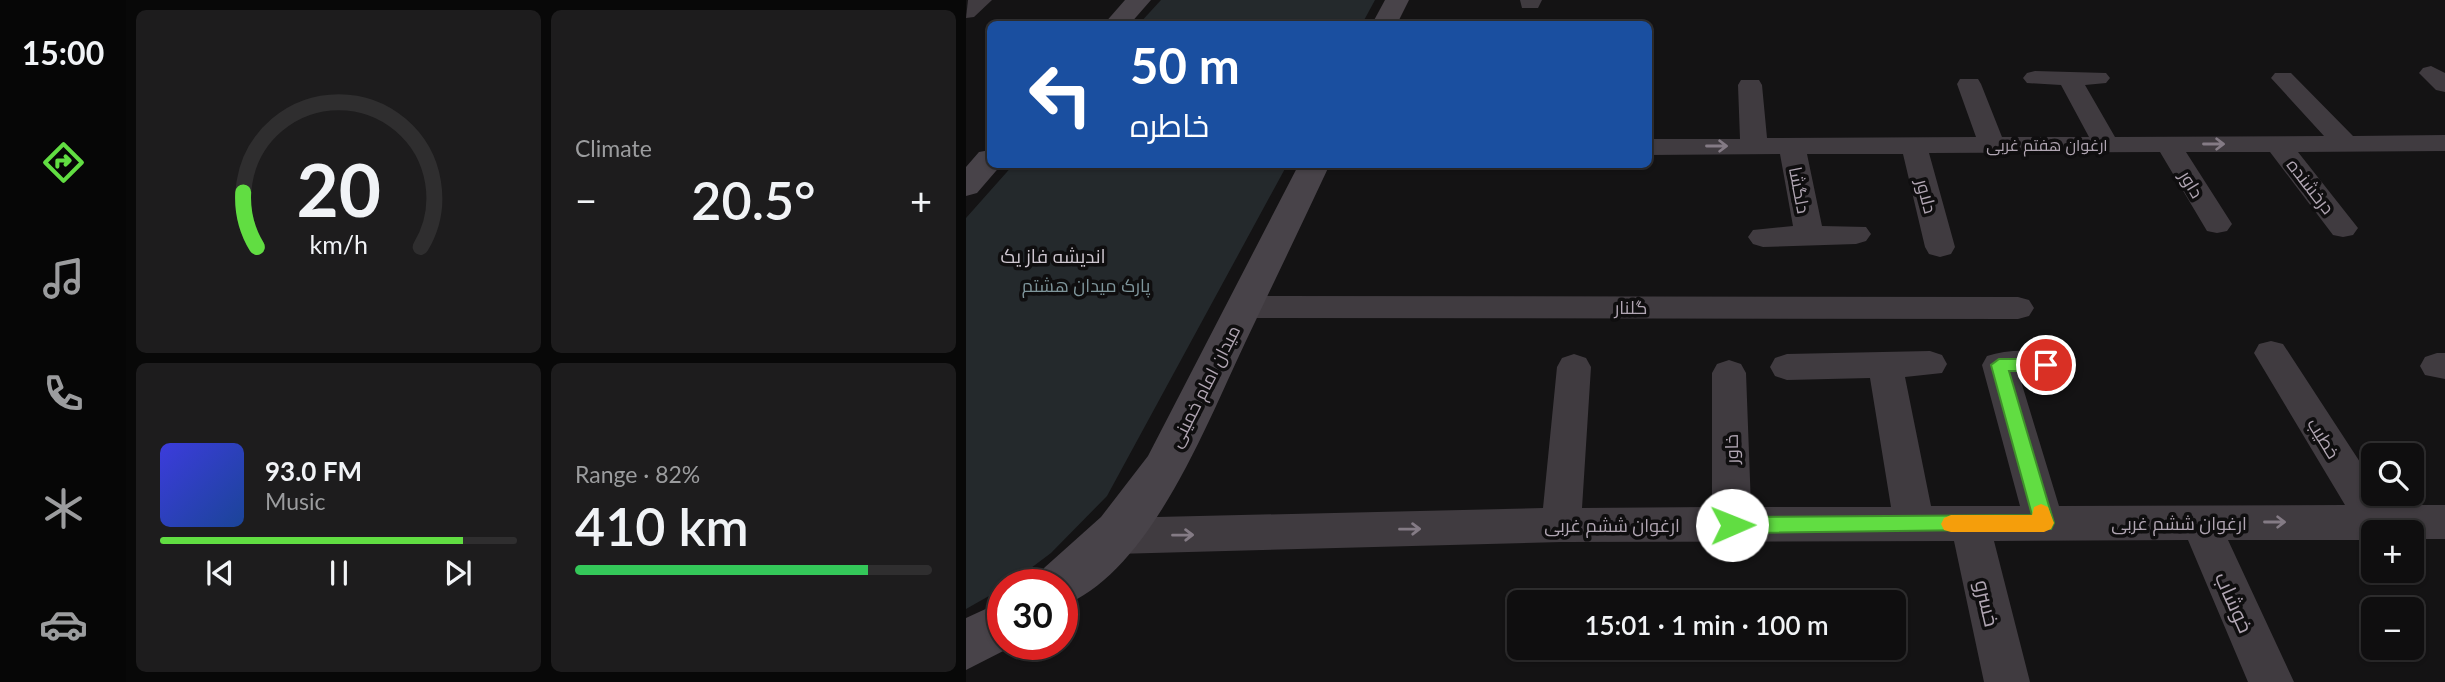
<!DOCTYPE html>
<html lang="en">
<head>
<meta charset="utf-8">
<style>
	body { margin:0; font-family:Lato,Cairo,sans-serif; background:#1d1c1d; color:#f1f3f6; height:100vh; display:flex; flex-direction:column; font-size:26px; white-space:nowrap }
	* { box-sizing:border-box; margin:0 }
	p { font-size:23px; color:#9b9c9e }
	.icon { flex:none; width:38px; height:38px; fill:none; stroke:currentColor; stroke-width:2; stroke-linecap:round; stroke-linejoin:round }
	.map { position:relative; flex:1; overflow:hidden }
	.side { display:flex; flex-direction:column; gap:10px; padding:10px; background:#080808; width:840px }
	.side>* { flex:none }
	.banner { position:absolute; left:21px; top:21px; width:665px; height:147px; border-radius:10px; box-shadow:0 2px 5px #0004,0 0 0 2px #2f2e2f; background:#1a4fa0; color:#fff; overflow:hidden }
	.buttons { position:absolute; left:1395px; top:443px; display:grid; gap:14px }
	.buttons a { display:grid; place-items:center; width:63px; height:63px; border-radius:10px; background:#0f0e0f; box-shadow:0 2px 5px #0004,0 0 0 2px #2f2e2f; font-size:35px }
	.speed { position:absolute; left:21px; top:569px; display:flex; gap:14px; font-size:35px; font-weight:700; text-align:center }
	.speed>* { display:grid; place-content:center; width:91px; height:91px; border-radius:50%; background:#0f0e0f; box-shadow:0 2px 5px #0004,0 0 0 2px #2f2e2f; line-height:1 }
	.speed .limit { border:10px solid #d22; background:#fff; color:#111 }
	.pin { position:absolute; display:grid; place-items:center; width:60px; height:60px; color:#fff; margin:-30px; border:4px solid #fff; border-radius:50%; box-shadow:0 2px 7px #0007 }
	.me { position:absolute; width:77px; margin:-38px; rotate:89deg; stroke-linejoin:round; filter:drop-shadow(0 0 5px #0008) }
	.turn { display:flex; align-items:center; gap:24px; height:147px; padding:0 28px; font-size:32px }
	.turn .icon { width:91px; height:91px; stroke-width:2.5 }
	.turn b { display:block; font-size:49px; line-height:60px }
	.big { font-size:52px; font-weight:600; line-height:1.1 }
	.side .tile { flex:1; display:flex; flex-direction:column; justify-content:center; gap:10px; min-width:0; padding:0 24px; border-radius:10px; background:#1d1c1d }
	.side .dial { align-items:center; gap:0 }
	.dial svg { height:182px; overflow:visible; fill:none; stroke:#2f2e2f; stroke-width:7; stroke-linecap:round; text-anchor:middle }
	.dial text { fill:#f1f3f6; stroke:none }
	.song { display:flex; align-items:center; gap:21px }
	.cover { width:84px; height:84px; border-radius:10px; background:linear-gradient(135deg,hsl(240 70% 55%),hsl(220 70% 35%)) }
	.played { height:7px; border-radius:4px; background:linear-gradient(90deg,#61dd42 85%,#2f2e2f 85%) }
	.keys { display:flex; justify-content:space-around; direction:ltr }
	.heat { display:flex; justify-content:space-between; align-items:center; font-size:38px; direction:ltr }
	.charge { height:10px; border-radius:5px; background:linear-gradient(90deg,#34c759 82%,#2f2e2f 0) }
	.side .tiles { flex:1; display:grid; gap:10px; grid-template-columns:repeat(2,1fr) }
	.trip { position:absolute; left:541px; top:590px; width:399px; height:70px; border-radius:10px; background:#0f0e0f; box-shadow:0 2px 5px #0004,0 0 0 2px #2f2e2f; font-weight:600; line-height:70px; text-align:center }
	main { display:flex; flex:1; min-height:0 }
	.menu { display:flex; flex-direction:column; width:126px; justify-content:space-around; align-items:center; background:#060606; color:#9b9c9e }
	.menu .icon { width:49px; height:49px }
	.menu .current { color:#61dd42 }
	.menu b { font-size:32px; color:#f1f3f6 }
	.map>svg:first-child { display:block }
	.green { fill:#24292c }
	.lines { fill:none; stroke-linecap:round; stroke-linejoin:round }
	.street { fill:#403b40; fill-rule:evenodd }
	.secondary { fill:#484349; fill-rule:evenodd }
	.oneway { stroke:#847b85 }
	.route { fill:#61dd42; stroke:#3f902b; stroke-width:2 }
	.slow { fill:#f59e0b }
	.labels { text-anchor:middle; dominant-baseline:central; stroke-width:7; stroke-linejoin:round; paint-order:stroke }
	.far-street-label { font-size:16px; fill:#b1a6b3; stroke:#0f0e0f }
	.street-label { font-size:18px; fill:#b1a6b3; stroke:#0f0e0f }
	.park-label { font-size:18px; fill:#7f969c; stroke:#0f0e0f }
	.neighbourhood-label { font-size:19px; fill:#cfc7d0; stroke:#0f0e0f }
	.near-street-label { font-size:21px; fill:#b1a6b3; stroke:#0f0e0f }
</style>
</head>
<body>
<main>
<nav class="menu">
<b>15:00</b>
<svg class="icon current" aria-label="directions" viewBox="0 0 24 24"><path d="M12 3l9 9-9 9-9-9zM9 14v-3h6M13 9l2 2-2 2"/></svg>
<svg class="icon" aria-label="music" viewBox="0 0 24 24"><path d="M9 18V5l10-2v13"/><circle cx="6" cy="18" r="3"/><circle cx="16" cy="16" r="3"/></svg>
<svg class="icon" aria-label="phone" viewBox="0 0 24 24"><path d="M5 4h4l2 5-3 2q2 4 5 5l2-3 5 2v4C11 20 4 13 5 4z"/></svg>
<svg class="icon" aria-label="climate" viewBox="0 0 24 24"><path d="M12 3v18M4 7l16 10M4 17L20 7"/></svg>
<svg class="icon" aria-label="car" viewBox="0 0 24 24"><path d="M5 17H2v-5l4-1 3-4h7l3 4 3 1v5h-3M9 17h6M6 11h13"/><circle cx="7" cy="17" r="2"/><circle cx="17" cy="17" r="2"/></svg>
</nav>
<section class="side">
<div class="tiles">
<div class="tile dial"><svg viewBox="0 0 100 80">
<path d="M14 69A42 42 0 1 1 86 69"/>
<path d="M14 69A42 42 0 0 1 8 45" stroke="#61dd42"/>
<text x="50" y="56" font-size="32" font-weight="700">20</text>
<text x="50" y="72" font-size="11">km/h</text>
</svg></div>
<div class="tile"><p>Climate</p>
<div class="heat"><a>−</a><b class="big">20.5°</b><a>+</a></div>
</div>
<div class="tile">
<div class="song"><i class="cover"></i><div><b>93.0 FM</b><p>Music</p></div></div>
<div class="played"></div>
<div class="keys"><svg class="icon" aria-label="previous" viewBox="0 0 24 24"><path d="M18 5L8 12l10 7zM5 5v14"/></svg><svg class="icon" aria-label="pause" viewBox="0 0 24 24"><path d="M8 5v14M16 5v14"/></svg><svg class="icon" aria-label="next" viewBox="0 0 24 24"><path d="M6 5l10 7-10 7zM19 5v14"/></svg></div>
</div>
<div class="tile"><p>Range · 82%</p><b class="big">410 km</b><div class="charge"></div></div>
</div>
</section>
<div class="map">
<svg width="1479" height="682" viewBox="0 0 1479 682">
	<rect width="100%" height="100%" fill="#141314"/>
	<g class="green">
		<path d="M195,0H409L396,24H173Z"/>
		<path d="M48,164L321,165L141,496L85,553L49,580L37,584V588L0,609V218Z"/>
	</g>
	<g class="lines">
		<g class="street">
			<path d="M2,0H26L8,17L0,18Z"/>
			<path d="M554,0H576L572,8H556Z"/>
			<path d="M1465,66L1479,73V92L1470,90L1453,73L1457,68Z"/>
			<path d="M1069,71L1140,73L1144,78L1140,83L1119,85L1149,137L1358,136L1305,78L1309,73H1325L1387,136L1479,135V151L1332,152L1392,228L1387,235L1377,237L1367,235L1304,152H1220L1266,224L1261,231L1251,233L1241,231L1194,152L963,153L989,247L985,254L974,257L963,254L959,247L937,154H841L856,226L900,227L905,234L900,241L890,244L797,247L787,244L782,237L787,230L827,226L814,154L682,155V139H774L772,85L775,80H793L796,85L801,138L1010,137L991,84L994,79H1012L1015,84L1036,137H1123L1095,85L1061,83L1057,78L1061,73Z"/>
			<path d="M278,296L1052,297L1063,300L1068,308L1063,316L1052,319L278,318L267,315L262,307L267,299Z"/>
			<path d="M1305,341L1317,344L1407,482V494H1414L1422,505H1479V539H1446V532H1407V540H1262L1328,682H1282L1222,540L1028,541L1064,682H1018L988,541L595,542L149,554L135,549L129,536L135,523L149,518L577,508L591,367L596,358L608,354L620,358L625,367L616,508L746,507V373L751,364L763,360L775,364L780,373L785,507H925L904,378L821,380L809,376L804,367L809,358L821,354L964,351L976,355L981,364L976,373L939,377L965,506H1054L1016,365L1021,356C1042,349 1071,349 1092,356L1097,365L1092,374L1080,378H1054L1093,506L1379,505L1288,353L1293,344Z"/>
			<path d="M1471,353H1479V379L1459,375L1454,366L1459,357Z"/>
		</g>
		<g class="secondary">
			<path d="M159,0H185L164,24H138Z"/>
			<path d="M419,0H443L431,24H406Z"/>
			<path d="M24,150V164H36L11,193L0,196V167L13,152Z"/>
			<path d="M333,164H364C336,224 307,284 279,343C241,423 184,573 96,606V584H71L78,568L135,517L182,456Z"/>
			<path d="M37,601V644H51L0,670V618Z"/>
		</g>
	</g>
	<defs><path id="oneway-shaft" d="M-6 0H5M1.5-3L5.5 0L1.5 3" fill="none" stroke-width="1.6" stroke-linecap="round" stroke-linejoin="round" transform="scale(1.75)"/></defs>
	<g class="oneway">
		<use href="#oneway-shaft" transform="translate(1248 144)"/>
		<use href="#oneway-shaft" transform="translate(751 146)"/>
		<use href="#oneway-shaft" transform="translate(1309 522)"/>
		<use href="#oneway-shaft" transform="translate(444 529) rotate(-1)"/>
		<use href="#oneway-shaft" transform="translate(217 535) rotate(-1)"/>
	</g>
	<path class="route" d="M1033,359H1080L1088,365L1080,371H1043L1088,523L1085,529L766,533L760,531L757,525L760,519L766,517L1066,515L1025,365Z"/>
	<path class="slow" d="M1075,504L1082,507L1088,523L1085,529L1078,532H985L978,530L975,524L978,518L985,515H1066L1068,507Z"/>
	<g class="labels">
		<g class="far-street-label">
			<text x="1081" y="144">ارغوان هفتم غربی</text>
		</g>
		<g class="street-label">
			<text transform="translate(1226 184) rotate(59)">داور</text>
			<text transform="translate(1345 186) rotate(52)">درخشنده</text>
			<text transform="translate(834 190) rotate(79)">دلگشا</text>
			<text transform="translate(961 196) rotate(75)">دلاور</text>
			<text x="665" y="307">گلنار</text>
			<text transform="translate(238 386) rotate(-63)">میدان امام خمینی</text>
			<text transform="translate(1358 438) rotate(58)">خطیب</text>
			<text transform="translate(765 449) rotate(-91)">خاور</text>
			<text x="1213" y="523">ارغوان ششم غربی</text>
			<text x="646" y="525">ارغوان ششم غربی</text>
		</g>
		<g class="park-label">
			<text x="120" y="285">پارک میدان هشتم</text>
		</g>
		<g class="neighbourhood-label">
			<text x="87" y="255">اندیشه فاز یک</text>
		</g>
		<g class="near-street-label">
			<text transform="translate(1269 602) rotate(66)">خوشاب</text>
			<text transform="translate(1022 603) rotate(77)">خسرو</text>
		</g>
	</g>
</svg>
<div class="buttons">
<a><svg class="icon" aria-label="search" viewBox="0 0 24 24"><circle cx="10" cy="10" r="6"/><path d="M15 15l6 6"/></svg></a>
<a>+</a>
<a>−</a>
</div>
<div class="speed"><div class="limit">30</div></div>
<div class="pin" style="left:1080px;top:365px;background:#d93025"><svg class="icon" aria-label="arrive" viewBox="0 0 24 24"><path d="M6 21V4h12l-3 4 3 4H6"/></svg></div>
<svg class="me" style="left:766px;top:525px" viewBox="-20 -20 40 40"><circle r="19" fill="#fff"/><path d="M0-13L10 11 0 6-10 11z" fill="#61dd42"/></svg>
<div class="trip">15:01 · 1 min · 100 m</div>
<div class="banner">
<div class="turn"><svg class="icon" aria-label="left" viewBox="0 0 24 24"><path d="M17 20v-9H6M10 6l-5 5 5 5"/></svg><div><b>50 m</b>خاطره</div></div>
</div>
</div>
</main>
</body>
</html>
